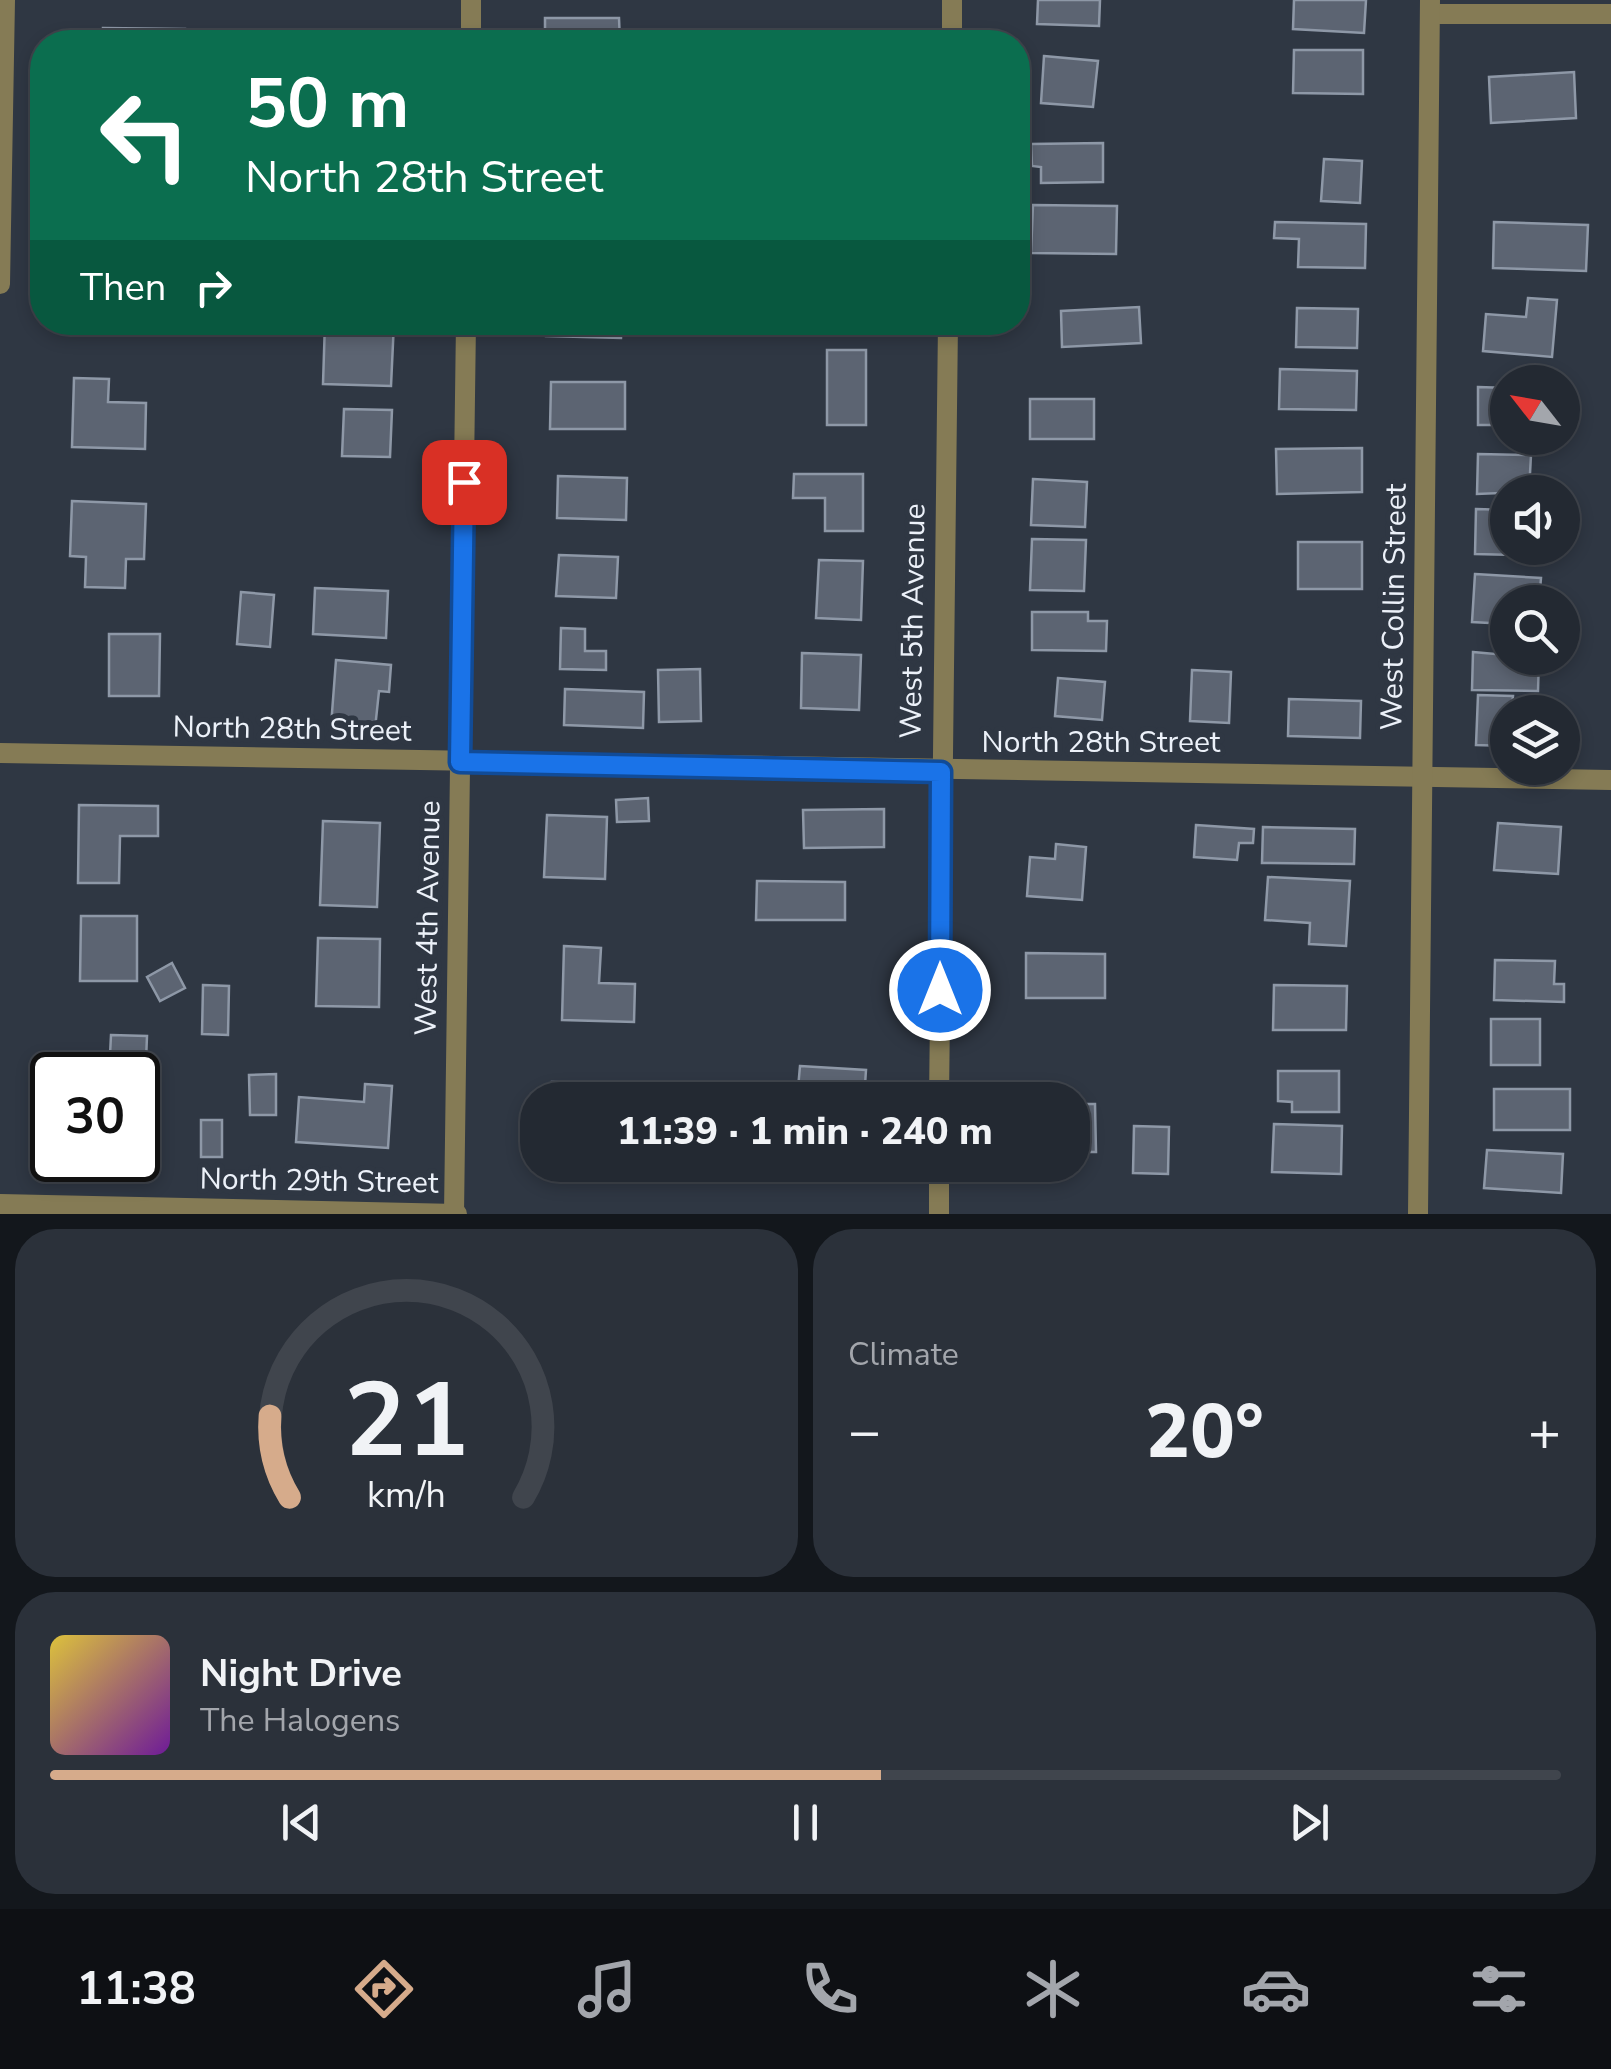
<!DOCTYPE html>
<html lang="en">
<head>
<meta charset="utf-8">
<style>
	body { margin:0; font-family:"Nunito Sans",sans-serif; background:#2b313a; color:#f1f3f6; height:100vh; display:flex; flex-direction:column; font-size:38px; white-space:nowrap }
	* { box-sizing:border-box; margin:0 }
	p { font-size:32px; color:#a3a6ac }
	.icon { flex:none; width:55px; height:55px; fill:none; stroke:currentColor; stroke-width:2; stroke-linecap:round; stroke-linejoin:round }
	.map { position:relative; height:1214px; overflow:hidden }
	.sheet { display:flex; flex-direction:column; gap:15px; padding:15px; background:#13171c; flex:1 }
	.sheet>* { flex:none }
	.guide { position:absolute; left:30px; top:30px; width:1000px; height:305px; border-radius:40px; box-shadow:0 5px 15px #0003,0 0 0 2px #40454d; background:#0b6e4f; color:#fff; overflow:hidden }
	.needle { width:65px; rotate:301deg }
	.buttons { position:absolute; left:1490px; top:365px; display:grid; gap:20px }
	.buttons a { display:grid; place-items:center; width:90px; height:90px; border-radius:50%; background:#232932; box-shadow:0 5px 15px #0003,0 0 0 2px #40454d; font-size:50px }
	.speed { position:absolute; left:30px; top:1052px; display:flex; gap:20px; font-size:50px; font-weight:700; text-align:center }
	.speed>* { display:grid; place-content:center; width:130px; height:130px; border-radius:50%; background:#232932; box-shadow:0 5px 15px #0003,0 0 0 2px #40454d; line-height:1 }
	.speed .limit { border:5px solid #111; border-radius:15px; background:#fff; color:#111 }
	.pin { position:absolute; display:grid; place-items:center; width:85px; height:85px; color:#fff; margin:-42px; border-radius:20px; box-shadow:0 5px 15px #0006 }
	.me { position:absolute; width:110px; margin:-55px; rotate:0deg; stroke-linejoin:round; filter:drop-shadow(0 0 8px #0008) }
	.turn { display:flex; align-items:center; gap:35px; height:210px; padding:0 50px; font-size:45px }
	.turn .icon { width:130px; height:130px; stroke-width:2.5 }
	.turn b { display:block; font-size:70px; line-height:85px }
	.then { display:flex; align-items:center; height:95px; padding:0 50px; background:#0003; gap:20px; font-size:38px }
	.big { font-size:75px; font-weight:800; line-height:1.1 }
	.sheet .card { flex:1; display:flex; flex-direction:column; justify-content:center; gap:15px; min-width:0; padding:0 35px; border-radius:40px; background:#2b313a }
	.sheet .dial { align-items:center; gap:0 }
	.dial svg { height:260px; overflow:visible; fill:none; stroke:#40454d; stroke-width:7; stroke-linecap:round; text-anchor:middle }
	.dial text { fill:#f1f3f6; stroke:none }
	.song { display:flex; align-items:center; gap:30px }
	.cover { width:120px; height:120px; border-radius:15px; background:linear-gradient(135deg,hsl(50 70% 55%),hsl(280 70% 35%)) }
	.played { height:10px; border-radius:5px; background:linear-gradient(90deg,#d6ab8b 55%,#40454d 55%) }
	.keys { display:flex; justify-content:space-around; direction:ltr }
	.heat { display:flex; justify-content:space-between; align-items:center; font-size:55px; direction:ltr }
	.sheet .tiles { flex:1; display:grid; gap:15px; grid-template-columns:1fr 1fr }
	.card:last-child { grid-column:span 2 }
	.trip { position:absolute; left:520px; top:1082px; width:570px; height:100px; border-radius:40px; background:#232932; box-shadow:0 5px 15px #0003,0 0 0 2px #40454d; font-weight:800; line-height:100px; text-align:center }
	.menu { display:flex; height:160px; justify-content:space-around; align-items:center; background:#0e1014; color:#a3a6ac }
	.menu .icon { width:70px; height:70px }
	.menu .selected { color:#d6ab8b }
	.menu b { font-size:45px; color:#f1f3f6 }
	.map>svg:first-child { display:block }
	.building { fill:#5c6472; stroke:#8e98a7; stroke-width:2.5 }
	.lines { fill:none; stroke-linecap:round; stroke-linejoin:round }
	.minor { stroke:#857b55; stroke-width:20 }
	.route-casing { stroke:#114b97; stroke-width:25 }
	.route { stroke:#1a73e8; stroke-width:18 }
	.labels { text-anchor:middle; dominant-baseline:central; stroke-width:10; stroke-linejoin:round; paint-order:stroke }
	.street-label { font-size:30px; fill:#ecf1f9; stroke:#2f3743 }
</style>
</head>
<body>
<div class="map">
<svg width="1611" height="1214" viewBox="0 0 1611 1214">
	<rect width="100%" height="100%" fill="#2f3743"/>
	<g class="building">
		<path d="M1038,0H1100L1099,26L1037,24Z"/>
		<path d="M1294,0H1366L1364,33L1293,29Z"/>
		<path d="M545,18H619L620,42H545Z"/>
		<path d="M103,28L185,29V42H103Z"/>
		<path d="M1294,50H1363V94L1293,93Z"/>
		<path d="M1044,56L1098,61L1093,107L1041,103Z"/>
		<path d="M1574,72L1576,118L1491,123L1489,77Z"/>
		<path d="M1103,143V182L1041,183V167L1032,166L1031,144Z"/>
		<path d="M1324,159L1362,161L1360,203L1321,201Z"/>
		<path d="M1033,205L1117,206L1116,254L1031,253Z"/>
		<path d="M1275,222L1366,224L1365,268L1298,267L1299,239L1274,238Z"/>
		<path d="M1494,222L1588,225L1586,271L1493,268Z"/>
		<path d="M1528,298L1557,300L1552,357L1483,351L1486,314L1526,317Z"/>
		<path d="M1139,307L1141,343L1062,347L1061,311Z"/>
		<path d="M1297,308L1358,309L1357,348L1296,347Z"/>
		<path d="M325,322H394L391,386L323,384Z"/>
		<path d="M546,322H622L621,338L546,336Z"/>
		<rect x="827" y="350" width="39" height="75"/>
		<path d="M1280,369L1357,371L1356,410L1279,409Z"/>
		<path d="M74,378L109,379L108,402L146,403L145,449L72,447Z"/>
		<path d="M551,382H625V429H550Z"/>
		<path d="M1478,387L1508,388V425H1478Z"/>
		<rect x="1030" y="399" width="64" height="40"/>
		<path d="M344,409L392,410L390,457L342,456Z"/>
		<path d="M1362,448V492L1277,494L1276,449Z"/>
		<path d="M1478,454L1531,455L1529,492L1477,494Z"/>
		<path d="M794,474H863V531H825V498H793Z"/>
		<path d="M558,476L627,478L626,520L557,518Z"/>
		<path d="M1033,479L1087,482L1085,527L1031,525Z"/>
		<path d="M72,501L146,504L144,559H126L125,588L85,587L86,557L70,556Z"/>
		<path d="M1476,509L1508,510V548H1555V556L1475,554Z"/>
		<path d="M1032,539L1086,540L1084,591L1030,590Z"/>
		<rect x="1298" y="542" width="64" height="47"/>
		<path d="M559,555L618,557L616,598L556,596Z"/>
		<path d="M819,560L863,561L861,620L816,618Z"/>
		<path d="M1475,574L1541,578L1539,602H1508V624L1472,622Z"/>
		<path d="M315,588L388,591L386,638L313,634Z"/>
		<path d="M241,592L274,595L270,647L237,644Z"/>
		<path d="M1032,612H1088V621H1107L1106,651L1032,650Z"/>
		<path d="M561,628L585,629V651H606V670L560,669Z"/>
		<path d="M109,634H160L159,696H109Z"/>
		<path d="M1473,652L1539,658L1538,691L1472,690Z"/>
		<path d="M802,653L861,655L859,710L801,708Z"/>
		<path d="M336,660L391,665L389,692L379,691L375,729L331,726Z"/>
		<path d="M700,669L701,721L659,722L658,670Z"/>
		<path d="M1192,670L1231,672L1229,723L1190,721Z"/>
		<path d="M1058,678L1105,682L1102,720L1055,716Z"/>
		<path d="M565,689L644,692L643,728L564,725Z"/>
		<path d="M1478,695L1513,696L1508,746L1476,745Z"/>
		<path d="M1289,699L1361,701L1360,738L1288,736Z"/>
		<path d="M648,798L649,821L617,822L616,800Z"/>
		<path d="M79,805L158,806V836H120L119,883H78Z"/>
		<path d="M884,809V847L804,848L803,810Z"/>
		<path d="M547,815L607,817L605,879L544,877Z"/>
		<path d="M323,821L380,823L377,907L320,905Z"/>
		<path d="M1498,823L1561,827L1558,874L1494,870Z"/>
		<path d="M1196,825L1254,829L1253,843H1239L1237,860L1194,857Z"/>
		<path d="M1263,827L1355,829L1354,864L1262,863Z"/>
		<path d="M1056,844L1086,847L1082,900L1027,896L1030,857L1055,859Z"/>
		<path d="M1268,877L1350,881L1346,946L1309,944L1310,923L1265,920Z"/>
		<path d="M757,881L845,882V920H756Z"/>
		<path d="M81,916H137V981H80Z"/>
		<path d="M318,938L380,939L379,1007L316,1006Z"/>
		<path d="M564,946L601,948L599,983L635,984L634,1022L562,1020Z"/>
		<path d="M1026,953L1105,954V998H1026Z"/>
		<path d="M1495,960L1555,961L1554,984H1564V1002L1494,1000Z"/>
		<path d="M172,963L185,988L160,1001L147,977Z"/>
		<path d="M203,985L229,986L228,1035L202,1034Z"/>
		<path d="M1274,985L1347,986L1346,1030H1273Z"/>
		<rect x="1491" y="1019" width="49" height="46"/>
		<path d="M111,1035L147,1036L143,1136H138V1075H109Z"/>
		<path d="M800,1066L866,1070L864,1100H797Z"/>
		<path d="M1278,1071H1339V1112H1292V1102L1278,1101Z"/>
		<path d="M276,1074V1115H250L249,1075Z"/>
		<path d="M552,1082L618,1083V1100H552Z"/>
		<path d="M365,1084L392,1086L388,1148L296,1142L299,1097L364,1102Z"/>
		<rect x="1494" y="1089" width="76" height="41"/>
		<path d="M1072,1104H1095L1096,1152H1072Z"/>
		<rect x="201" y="1120" width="21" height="37"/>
		<path d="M1274,1124L1342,1126L1341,1174L1272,1172Z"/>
		<path d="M1134,1126L1169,1127L1168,1174L1133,1173Z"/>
		<path d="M1487,1150L1563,1154L1561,1193L1484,1188Z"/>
		<rect x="778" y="1165" width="83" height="13"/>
	</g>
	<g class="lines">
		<g class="minor">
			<path d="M1430,14H1611"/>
			<path d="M471,42V0"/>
			<path d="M952,42V0"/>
			<path d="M0,284L5,0"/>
			<path d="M0,753L1611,780"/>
			<path d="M939,1100L948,322"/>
			<path d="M0,1204L457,1214"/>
			<path d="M454,1214L466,322"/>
			<path d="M939,1214V1165"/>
			<path d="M1418,1214L1430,0"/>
		</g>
	</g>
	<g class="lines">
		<g class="route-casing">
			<path id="route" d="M464,482L460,762L941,772L940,990"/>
		</g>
		<use href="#route" class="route"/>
	</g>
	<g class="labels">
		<g class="street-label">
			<text transform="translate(1394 607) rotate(-89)">West Collin Street</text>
			<text transform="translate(913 621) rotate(-89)">West 5th Avenue</text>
			<text transform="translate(292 729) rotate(1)">North 28th Street</text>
			<text x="1101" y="742">North 28th Street</text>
			<text transform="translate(428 918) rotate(-89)">West 4th Avenue</text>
			<text transform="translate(319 1181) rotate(1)">North 29th Street</text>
		</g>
	</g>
</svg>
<div class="buttons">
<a><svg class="needle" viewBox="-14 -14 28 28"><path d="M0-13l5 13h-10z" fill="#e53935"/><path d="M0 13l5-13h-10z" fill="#a3a6ac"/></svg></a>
<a><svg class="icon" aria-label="sound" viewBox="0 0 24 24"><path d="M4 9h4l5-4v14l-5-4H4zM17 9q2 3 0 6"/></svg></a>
<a><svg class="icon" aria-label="search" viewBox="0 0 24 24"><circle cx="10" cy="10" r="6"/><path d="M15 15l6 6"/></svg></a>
<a><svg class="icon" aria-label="layers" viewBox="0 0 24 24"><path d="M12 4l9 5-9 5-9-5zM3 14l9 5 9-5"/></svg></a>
</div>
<div class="speed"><div class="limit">30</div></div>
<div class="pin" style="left:464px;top:482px;background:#d93025"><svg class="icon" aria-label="arrive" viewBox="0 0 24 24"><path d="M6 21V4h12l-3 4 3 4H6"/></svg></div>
<svg class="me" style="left:940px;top:990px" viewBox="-20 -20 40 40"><circle r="17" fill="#1a73e8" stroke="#fff" stroke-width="3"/><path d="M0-11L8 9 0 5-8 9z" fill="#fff"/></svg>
<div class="trip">11:39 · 1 min · 240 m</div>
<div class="guide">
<div class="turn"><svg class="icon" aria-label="left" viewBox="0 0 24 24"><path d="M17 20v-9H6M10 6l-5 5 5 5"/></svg><div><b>50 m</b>North 28th Street</div></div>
<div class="then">Then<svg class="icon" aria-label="right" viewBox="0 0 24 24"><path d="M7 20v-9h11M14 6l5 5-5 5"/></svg></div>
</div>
</div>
<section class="sheet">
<div class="tiles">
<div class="card dial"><svg viewBox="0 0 100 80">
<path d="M14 69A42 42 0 1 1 86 69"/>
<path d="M14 69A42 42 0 0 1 8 44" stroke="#d6ab8b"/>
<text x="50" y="56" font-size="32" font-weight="700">21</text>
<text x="50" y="72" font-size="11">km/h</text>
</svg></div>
<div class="card"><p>Climate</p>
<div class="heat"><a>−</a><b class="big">20°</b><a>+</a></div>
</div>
<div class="card">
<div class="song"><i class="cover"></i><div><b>Night Drive</b><p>The Halogens</p></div></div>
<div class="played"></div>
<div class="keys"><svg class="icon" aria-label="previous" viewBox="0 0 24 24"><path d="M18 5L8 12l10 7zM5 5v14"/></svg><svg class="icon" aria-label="pause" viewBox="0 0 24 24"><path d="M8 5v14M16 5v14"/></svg><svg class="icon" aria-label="next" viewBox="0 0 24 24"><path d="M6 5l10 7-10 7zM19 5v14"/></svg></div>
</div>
</div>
</section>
<nav class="menu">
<b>11:38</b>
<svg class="icon selected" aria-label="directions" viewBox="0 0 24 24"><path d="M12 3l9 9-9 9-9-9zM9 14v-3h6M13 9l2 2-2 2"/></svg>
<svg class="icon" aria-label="music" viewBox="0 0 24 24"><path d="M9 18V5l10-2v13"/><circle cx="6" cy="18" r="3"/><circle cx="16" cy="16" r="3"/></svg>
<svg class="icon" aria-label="phone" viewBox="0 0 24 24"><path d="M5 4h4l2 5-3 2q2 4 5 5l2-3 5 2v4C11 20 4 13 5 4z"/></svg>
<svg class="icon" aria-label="climate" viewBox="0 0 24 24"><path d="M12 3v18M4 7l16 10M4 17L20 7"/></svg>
<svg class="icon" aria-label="car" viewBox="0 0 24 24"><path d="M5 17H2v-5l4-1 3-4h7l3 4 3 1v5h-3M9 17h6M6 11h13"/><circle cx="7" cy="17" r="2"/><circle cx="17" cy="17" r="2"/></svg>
<svg class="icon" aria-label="filters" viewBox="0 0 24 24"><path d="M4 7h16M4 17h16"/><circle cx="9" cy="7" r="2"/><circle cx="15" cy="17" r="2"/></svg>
</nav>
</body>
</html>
